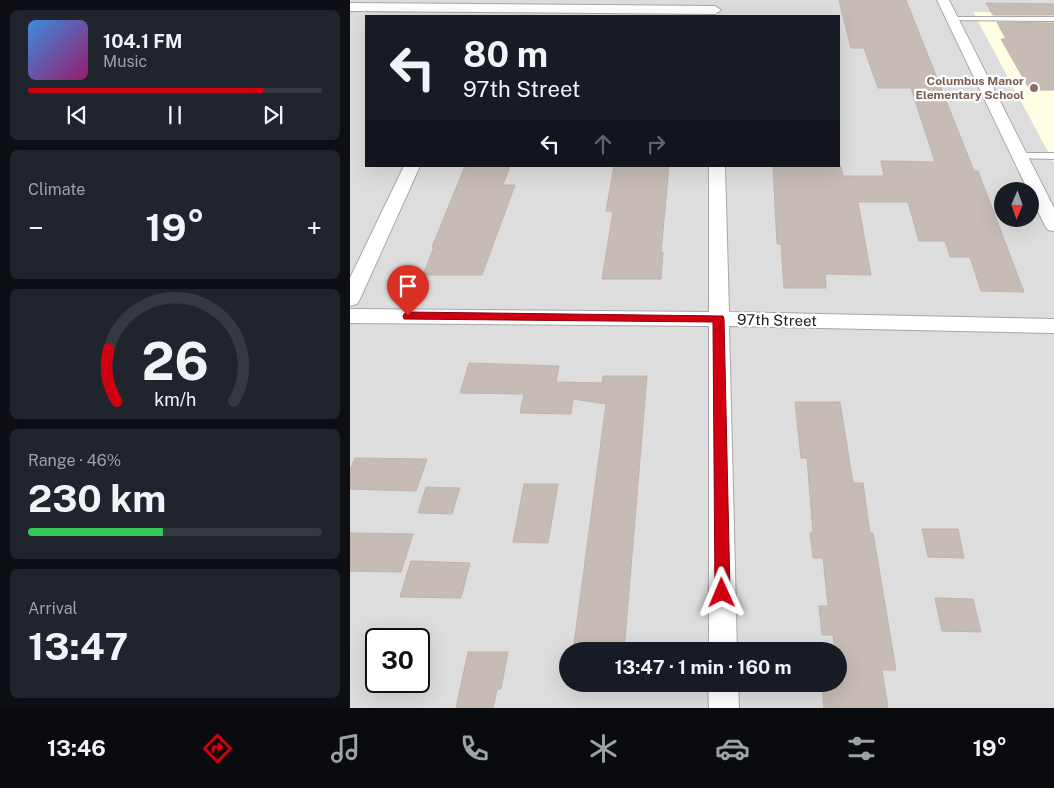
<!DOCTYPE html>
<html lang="en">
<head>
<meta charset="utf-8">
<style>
	body { margin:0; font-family:"Public Sans",sans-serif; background:#20242c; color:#f1f3f6; height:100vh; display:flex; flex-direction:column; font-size:19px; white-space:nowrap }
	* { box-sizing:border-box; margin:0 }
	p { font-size:16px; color:#9ea1a6 }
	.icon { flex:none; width:28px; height:28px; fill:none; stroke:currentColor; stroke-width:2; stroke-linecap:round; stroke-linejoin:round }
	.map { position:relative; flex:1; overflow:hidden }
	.sheet { display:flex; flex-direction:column; gap:10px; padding:10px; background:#0d0f14; width:350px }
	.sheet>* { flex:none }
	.top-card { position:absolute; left:15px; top:15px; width:475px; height:152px; border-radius:0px; box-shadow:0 5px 20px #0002; background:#171b24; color:#f1f3f6; overflow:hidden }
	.needle { width:32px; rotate:182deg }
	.controls { position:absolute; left:644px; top:182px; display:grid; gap:10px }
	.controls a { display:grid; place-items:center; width:45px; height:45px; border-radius:50%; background:#171b24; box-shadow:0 5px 20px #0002; font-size:25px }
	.speed { position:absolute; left:15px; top:628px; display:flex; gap:10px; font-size:25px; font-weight:700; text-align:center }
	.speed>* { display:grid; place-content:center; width:65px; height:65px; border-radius:50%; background:#171b24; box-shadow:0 5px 20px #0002; line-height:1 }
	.speed .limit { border:2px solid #111; border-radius:8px; background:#fff; color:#111 }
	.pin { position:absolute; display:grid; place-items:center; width:42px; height:42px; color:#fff; margin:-51px -21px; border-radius:50% 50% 50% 0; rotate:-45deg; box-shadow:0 0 5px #0007 }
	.pin .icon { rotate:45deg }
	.me { position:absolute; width:55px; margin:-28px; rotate:359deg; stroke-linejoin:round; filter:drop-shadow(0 0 4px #0008) }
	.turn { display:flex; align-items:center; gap:18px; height:105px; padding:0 15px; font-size:22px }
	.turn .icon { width:65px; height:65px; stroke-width:2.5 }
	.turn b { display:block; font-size:35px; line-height:42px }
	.lanes { display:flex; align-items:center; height:48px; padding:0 15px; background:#0003; justify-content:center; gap:25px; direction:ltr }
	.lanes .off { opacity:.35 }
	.big { font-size:38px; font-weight:700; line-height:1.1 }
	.sheet .widget { flex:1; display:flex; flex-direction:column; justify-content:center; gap:8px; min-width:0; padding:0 18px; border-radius:8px; background:#20242c }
	.sheet .dial { align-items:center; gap:0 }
	.dial svg { height:130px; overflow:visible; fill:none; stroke:#363941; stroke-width:7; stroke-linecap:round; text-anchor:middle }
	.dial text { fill:#f1f3f6; stroke:none }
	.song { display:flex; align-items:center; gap:15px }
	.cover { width:60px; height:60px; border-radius:8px; background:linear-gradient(135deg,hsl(210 70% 55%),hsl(320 70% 35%)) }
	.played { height:5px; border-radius:2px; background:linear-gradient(90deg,#d10011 80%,#363941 80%) }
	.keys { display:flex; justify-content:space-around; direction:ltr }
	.heat { display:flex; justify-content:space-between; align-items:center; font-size:28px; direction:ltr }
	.charge { height:8px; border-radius:4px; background:linear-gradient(90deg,#34c759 46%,#363941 0) }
	.trip { position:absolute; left:209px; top:642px; width:288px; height:50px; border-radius:25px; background:#171b24; box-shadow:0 5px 20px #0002; font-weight:700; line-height:50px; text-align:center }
	.menu { display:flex; height:80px; justify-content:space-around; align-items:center; background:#090b0e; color:#9ea1a6 }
	.menu .icon { width:35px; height:35px }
	.menu .active { color:#d10011 }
	.menu b { font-size:22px; color:#f1f3f6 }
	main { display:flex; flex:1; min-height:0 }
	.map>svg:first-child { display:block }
	.residential { fill:#dedddd; fill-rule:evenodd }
	.education { fill:#fffde2 }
	.building { fill:#c6bcb5; stroke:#c4b2a8 }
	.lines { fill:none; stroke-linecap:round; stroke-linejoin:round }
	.service-casing { stroke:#a7a7a7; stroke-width:2 }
	.minor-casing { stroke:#a7a7a7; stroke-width:2 }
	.service { fill:#fff; fill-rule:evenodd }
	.minor { fill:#fff; fill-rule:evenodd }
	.route { fill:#d10011; stroke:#88000b }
	.education-dot { fill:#8d6e63; stroke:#fff; stroke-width:2 }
	.labels { text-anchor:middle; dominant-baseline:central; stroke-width:4.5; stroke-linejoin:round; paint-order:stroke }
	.far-education-label { font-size:12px; font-weight:bold; fill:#785e54; stroke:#fff; text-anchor:end }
	.street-label { font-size:15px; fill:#202020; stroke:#fff }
</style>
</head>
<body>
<main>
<section class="sheet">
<div class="widget">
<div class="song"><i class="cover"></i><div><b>104.1 FM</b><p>Music</p></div></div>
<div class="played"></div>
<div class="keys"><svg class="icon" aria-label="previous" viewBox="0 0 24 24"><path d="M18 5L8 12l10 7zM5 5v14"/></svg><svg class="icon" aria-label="pause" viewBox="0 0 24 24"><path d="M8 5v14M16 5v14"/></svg><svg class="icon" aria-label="next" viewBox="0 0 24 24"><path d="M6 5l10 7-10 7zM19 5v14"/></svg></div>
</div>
<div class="widget"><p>Climate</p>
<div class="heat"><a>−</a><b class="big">19°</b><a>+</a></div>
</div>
<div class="widget dial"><svg viewBox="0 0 100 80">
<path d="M14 69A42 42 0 1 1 86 69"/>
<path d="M14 69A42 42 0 0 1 9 37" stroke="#d10011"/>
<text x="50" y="56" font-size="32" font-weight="700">26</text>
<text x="50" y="72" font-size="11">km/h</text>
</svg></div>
<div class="widget"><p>Range · 46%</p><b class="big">230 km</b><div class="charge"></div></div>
<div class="widget"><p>Arrival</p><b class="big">13:47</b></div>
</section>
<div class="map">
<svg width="704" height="708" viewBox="0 0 704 708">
	<rect width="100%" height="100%" fill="#f1ede6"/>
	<path class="residential" d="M0,0H704V708H0ZM16,16H489V166H16ZM652,191H680V219H652ZM26,639H69V681H26ZM218,651H488V684H218Z"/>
	<path class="education" d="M623,12L704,13V163Z"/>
	<g class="building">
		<path d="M489,0H556L624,171H628L674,292L631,291L620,257H600L595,241H569L558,202H508L521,275L475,274L476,288H434L431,244H427L423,166H491L493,176H534L531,161L585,162L561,88H528L514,48H501Z"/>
		<path d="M636,3L704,4V15H643Z"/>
		<path d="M647,22L704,23V90H680L651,39H656Z"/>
		<path d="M115,166H160L153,185H165L132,275H73L84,247H82Z"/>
		<path d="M264,166H319L311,252H313L311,279H252L263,211H256Z"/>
		<path d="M119,363L209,366L206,382L252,383L253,376H297L274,651H223L256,404L223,399L221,414L170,413L174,394L110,393Z"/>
		<path d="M445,402H490L503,483H513L520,533H523L546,670H532L538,708H474L472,684H488V651H485L483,635H472L469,606H478L473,558H463L460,533H463L457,458H451Z"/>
		<path d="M5,458L77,459L66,491L0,489V470Z"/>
		<path d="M174,484H208L198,543L163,542Z"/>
		<path d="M76,487L110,488L102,514L68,513Z"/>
		<path d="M572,529H608L614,558L578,557Z"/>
		<path d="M0,533L63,534L51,572L0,571Z"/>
		<path d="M61,561L120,563L111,598L50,597Z"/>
		<path d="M585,598L623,599L631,632L592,631Z"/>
		<path d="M118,652H158L151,689H147L143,708H106Z"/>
	</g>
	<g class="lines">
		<g class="service-casing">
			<g id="service">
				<path d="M603,17H704V21L601,20L600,19Z"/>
				<path d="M669,153H704V159L666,158L665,156Z"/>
			</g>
		</g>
		<g class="minor-casing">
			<g id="minor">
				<path d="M587,0H599L704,208V231L698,230L695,226Z"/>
				<path d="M0,3L365,6L371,10L365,14L0,11Z"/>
				<path d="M54,166H70L10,299L7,304L0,306V278Z"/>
				<path d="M359,166H375L379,312L704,319V333L379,326L387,651H359V326L0,323V309L359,312Z"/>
				<path d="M358,684H388L389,708H359Z"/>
			</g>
		</g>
		<use href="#service" class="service"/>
		<use href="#minor" class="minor"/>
	</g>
	<path class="route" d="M58,312L373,316L374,319L380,593L377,597L372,599L367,597L365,593L363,322L54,319L53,316L54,314Z"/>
	<circle class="education-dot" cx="684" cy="88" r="5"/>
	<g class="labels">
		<g class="far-education-label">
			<text x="674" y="81">Columbus Manor<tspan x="674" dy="14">Elementary School</tspan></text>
		</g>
		<g class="street-label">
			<text transform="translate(427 320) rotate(1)">97th Street</text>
		</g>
	</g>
</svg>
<div class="controls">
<a><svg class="needle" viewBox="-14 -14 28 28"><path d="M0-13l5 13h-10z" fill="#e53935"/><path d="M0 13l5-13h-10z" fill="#9ea1a6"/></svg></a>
</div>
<div class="speed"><div class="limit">30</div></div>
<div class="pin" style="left:58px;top:316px;background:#d93025"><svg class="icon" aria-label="arrive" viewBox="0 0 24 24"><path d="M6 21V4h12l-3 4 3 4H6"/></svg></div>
<svg class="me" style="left:372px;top:593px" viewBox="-20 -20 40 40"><path d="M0-17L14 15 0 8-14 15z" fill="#d10011" stroke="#fff" stroke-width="4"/></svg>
<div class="trip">13:47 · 1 min · 160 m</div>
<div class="top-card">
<div class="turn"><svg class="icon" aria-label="left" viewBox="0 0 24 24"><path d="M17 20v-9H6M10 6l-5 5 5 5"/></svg><div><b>80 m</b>97th Street</div></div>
<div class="lanes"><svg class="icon" aria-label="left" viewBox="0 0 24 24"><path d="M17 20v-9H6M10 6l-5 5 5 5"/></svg><svg class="icon off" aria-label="ahead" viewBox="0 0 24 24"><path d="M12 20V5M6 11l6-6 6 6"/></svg><svg class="icon off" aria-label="right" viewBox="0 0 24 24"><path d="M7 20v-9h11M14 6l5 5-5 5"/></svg></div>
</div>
</div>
</main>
<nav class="menu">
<b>13:46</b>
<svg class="icon active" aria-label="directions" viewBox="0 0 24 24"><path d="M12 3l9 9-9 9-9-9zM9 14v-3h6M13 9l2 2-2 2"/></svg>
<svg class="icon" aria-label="music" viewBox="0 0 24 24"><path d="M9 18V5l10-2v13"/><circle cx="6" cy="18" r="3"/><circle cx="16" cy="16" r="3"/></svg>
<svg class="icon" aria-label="phone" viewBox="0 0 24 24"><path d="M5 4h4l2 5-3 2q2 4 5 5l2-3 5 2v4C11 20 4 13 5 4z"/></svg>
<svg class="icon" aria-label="climate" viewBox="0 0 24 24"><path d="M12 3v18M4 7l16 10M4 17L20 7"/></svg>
<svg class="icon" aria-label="car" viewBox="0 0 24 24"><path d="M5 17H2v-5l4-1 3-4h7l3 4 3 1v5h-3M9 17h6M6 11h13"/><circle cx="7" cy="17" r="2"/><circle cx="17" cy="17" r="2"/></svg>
<svg class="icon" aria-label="filters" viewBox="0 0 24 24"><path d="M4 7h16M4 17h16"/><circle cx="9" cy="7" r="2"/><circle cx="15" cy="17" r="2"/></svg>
<b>19°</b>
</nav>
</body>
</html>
